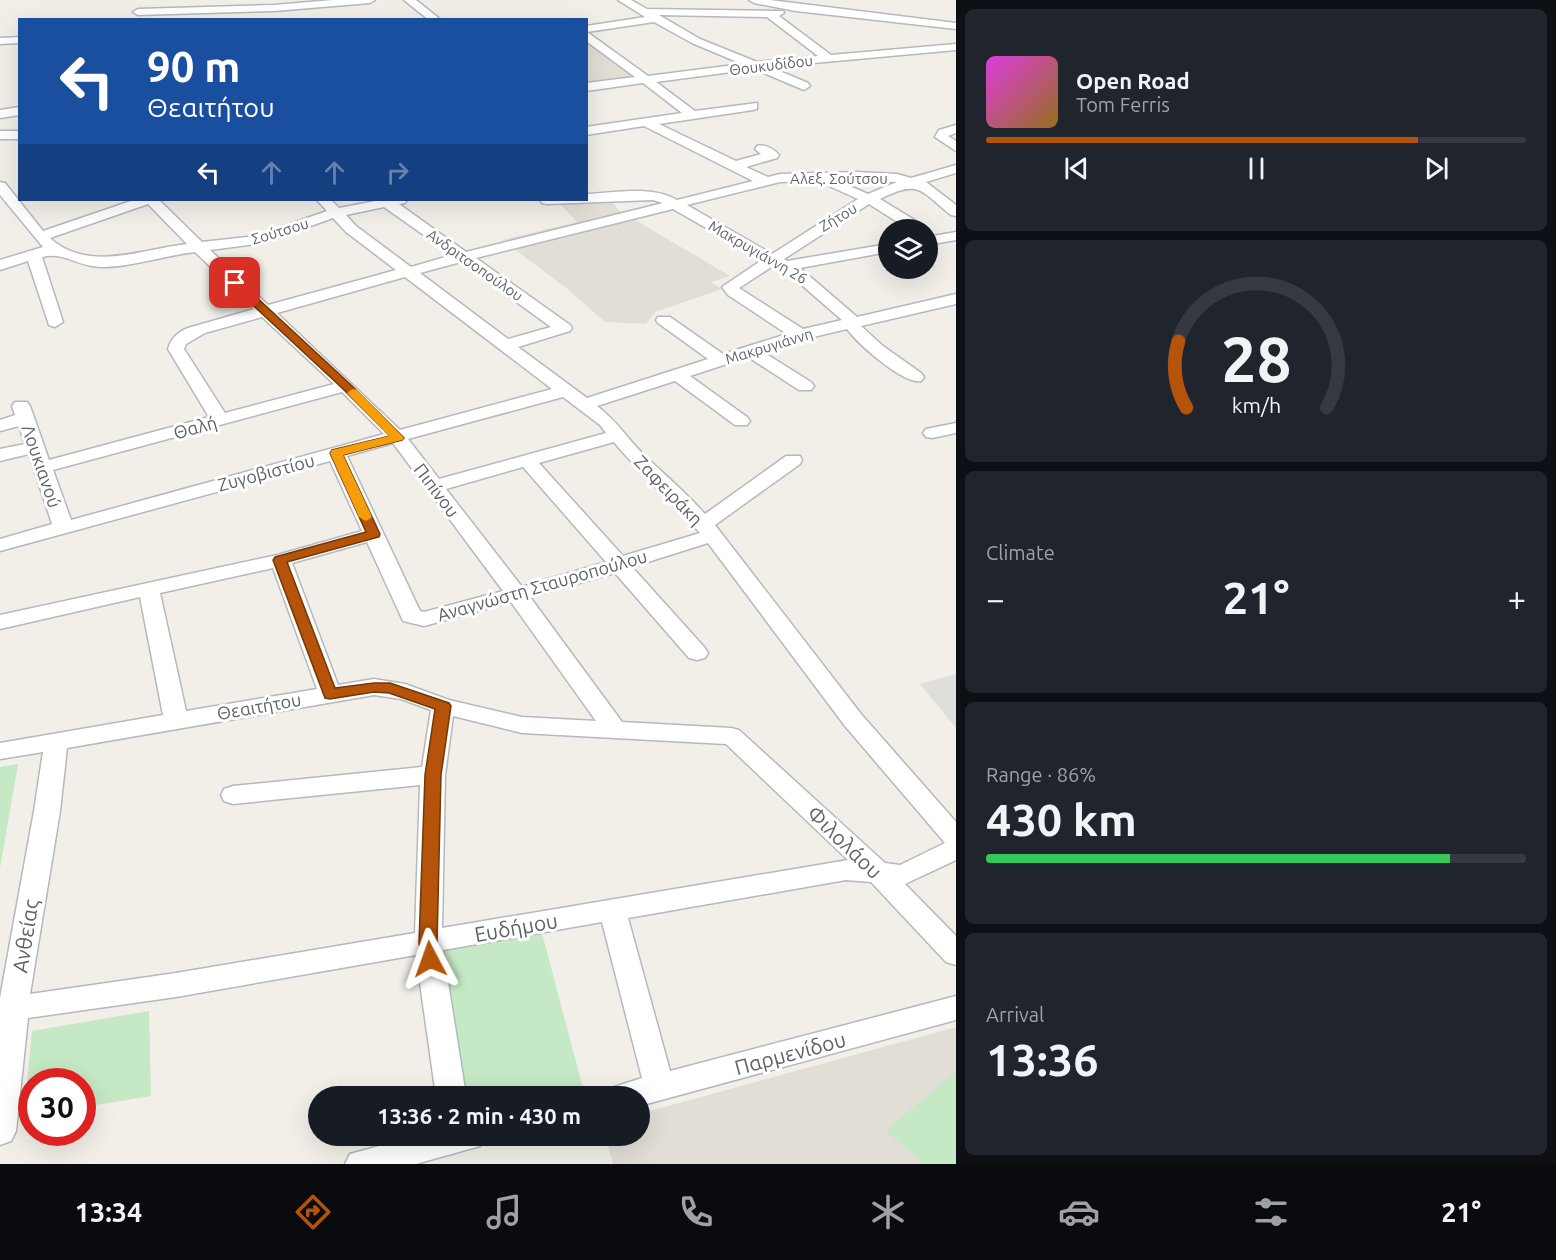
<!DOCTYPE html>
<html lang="en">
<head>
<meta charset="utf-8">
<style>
	body { margin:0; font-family:Ubuntu,sans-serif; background:#20242c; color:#f1f3f6; height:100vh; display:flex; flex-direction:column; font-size:22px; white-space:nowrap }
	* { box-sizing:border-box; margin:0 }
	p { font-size:20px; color:#9ea1a6 }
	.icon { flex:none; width:33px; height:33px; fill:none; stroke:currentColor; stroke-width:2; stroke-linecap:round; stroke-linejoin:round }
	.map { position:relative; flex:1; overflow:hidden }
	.details { display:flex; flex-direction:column; gap:9px; padding:9px; background:#0d0f14; width:600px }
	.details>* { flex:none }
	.banner { position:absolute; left:18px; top:18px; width:570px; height:183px; border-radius:0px; box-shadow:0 6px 24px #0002; background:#1a4fa0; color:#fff; overflow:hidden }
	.buttons { position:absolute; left:878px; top:219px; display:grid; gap:12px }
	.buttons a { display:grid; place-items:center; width:60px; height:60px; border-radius:50%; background:#171b24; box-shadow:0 6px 24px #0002; font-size:30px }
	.speed { position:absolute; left:18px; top:1068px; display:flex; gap:12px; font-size:30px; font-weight:700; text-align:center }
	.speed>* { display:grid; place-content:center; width:78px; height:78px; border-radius:50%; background:#171b24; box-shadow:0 6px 24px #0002; line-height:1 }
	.speed .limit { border:9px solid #d22; background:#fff; color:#111 }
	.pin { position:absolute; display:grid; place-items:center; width:51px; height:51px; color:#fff; margin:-26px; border-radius:12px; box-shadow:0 3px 9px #0006 }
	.me { position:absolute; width:66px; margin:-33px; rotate:356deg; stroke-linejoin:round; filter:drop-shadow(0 0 4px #0008) }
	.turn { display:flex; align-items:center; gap:21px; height:126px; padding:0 30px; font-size:27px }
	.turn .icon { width:78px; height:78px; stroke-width:2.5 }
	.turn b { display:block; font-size:42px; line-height:51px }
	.lanes { display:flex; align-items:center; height:57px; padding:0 30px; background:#0003; justify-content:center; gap:30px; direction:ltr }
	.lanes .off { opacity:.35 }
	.big { font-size:45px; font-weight:600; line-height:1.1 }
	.details .widget { flex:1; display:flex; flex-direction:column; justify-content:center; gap:9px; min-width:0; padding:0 21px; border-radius:9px; background:#20242c }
	.details .dial { align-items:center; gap:0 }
	.dial svg { height:156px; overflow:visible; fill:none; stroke:#363941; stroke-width:7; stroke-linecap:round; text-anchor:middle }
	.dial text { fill:#f1f3f6; stroke:none }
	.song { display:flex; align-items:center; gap:18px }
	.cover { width:72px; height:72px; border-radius:9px; background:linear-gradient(135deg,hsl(300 70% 55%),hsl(40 70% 35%)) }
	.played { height:6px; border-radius:3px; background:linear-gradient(90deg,#b45309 80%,#363941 80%) }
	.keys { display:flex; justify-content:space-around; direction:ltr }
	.heat { display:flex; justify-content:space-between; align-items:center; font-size:33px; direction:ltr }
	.charge { height:9px; border-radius:4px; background:linear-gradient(90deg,#34c759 86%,#363941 0) }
	.trip { position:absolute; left:308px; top:1086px; width:342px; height:60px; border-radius:30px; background:#171b24; box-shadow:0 6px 24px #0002; font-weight:600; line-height:60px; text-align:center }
	.menu { display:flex; height:96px; justify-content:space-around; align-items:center; background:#090b0e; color:#9ea1a6 }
	.menu .icon { width:42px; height:42px }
	.menu .current { color:#b45309 }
	.menu b { font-size:27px; color:#f1f3f6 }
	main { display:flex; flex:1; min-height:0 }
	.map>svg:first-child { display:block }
	.industrial { fill:#e0deda }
	.education { fill:#e1ded6 }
	.green { fill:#c5e8c5 }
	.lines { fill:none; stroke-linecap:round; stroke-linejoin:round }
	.street-casing { stroke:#b5b8bc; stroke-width:3 }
	.street { fill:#fff; fill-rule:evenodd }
	.route { fill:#b45309; stroke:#753606; stroke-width:1.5 }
	.slow { fill:#f59e0b }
	.labels { text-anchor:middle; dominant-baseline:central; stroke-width:6; stroke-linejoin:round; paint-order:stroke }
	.far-street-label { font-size:15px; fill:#5f6368; stroke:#fff }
	.street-label { font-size:18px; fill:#5f6368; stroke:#fff }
	.near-street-label { font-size:21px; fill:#5f6368; stroke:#fff }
</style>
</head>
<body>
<main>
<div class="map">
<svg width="956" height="1164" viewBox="0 0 956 1164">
	<rect width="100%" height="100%" fill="#f1efe8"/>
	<path class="industrial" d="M956,674V728L920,684Z"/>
	<g class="education">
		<path d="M586,42L634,78L587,84Z"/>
		<path d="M612,201L618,210L730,276L711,282L722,289L655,312L646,324L605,322L565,287L502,240L577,222L559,203Z"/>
		<path d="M956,1027V1164H613L605,1136H639V1114Z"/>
	</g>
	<g class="green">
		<path d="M18,764L0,868V767Z"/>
		<path d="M539,922L585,1096H451L428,943Z"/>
		<path d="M149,1011L151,1096L83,1107L82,1082H32L31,1114L24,1115L32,1031Z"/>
		<path d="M956,1071V1164H924L886,1131Z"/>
	</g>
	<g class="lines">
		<g class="street-casing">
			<g id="street">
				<path d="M333,0H375L370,3L274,11L138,15L133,12L138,9L274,5Z"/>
				<path d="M404,0H416L441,20H429Z"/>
				<path d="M618,0H631L647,9L783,11L784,13L779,16L831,55L956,44V50L770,67L808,83L810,86L804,90L754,69L656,82L695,111L757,103V109L753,110L659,124L736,161L761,154L755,149L757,146C765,144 774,149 779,155L777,158L746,167L768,177L780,174L857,172L897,174L911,178L956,165V173L926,182L956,205V216L951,215C920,190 919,179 880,199L926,227L928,230L927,232V230H910L869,204L784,259L787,261L888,244V252L800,268L857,317L956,294V304L861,326L883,346L921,373L924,377L921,381C904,385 858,344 847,329L805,339L763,352L811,382L814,386L811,390H799L748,357L690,376L747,417L750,421L747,425H735L675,381L597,406C616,420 627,438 643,454C664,474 685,492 705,514L786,456H800L802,460L800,464L715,525L861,714L956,822V860L905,884L956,936V965L946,962L871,882L846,880L628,918L670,1071L956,996V1020L639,1106V1096H610L614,1087L642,1078L602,922L443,950L466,1096H436L416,955L176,997L28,1018L16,1131L11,1141L0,1145V998L34,811L43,752L0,759V743L163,715L140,597L0,629V615L277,555L362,531L330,461L0,551V539L52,524L29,454L0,461V449L25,444L19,426L0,431V420L15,415L12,406L15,402H27L30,406L49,460L209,417L168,349C171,338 178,332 188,328L254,309L195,252C166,255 119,271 92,266C74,263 60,252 42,257L63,322L55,327L49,325L28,261L0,270V260L43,247L0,195V182L5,183L43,231L134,200H159L202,242L256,236L327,211L317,200H331L339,208L381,200H407L405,203L399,204L466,252L663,203L653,200L547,204L542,203L540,200H586V194C614,193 652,185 677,200L753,181L644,126L586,135V127L682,113L643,83L586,91V83L635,77L586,41V26L645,17ZM659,15L767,17L818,56L757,62L700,39ZM654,22L692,43L742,64L648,76L587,32ZM857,180L896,182H897L868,194L838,181ZM818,181L858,199L772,254L687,205L780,182ZM148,204L187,244C143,249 88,273 50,238ZM384,207L452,255L411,267L356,226L346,215ZM673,209L762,260L722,287L728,295L787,334L723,354L670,317H658L656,320L658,323L708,359L587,398L518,347L570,331L572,328L570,325L476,258ZM333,218L346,232L396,270L268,305L210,250L263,243ZM461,262L551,327L508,339L420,273ZM773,266L788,273L842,320L803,329L739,288ZM405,277L552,389L400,430L277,313ZM262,317L334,384L225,413L184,349L186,344L205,333ZM342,392L384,434L71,520L53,470ZM563,397L600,425L606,433L439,479L408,439ZM614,442C640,474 672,501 700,533L623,556L539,463ZM393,443L503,591L424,612L420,611L347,456ZM523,467L606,562L522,587L446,489ZM367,542L403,621L424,626L511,602L596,721L522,717L449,700L405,684L374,679L338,685L292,563ZM708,543L845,726L945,843L900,865L885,863L739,730L731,728L622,722L530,597L615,573L689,658L697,660L705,658L708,653L705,648L632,567ZM273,568L317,689L186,711L160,593ZM374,695L401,699L431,710L422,767L233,786L224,789L221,795L224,801L233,804L420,785L415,933L176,973L30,994L60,811L67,748ZM453,716L522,733L726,744L848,860L442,928L445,775Z"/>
				<path d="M749,0H770L956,23V29L796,11L754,3Z"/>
				<path d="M20,37V43L0,44V38Z"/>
				<path d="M20,107V115L0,118V110Z"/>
				<path d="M956,125V133L948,136L956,141V151L935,137L939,130Z"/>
				<rect x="0" y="131" width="20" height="8"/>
				<path d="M956,232V240L927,245V237Z"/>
				<path d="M956,423V433L932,438L926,437L923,433L926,429Z"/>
				<path d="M416,1136H485L480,1146L416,1164H345L350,1154Z"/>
			</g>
		</g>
		<use href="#street" class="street"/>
	</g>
	<path class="route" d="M231,281H239L350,384L404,438L402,440L343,455L380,534L379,537L287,562L335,688L374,683H390L449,703L451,706L441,775L437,943L439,959L436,964L430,967L423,964L419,943L425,775L435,709L389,693L374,692L330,699L325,698L273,560L275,557L366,532L330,453L332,450L390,436L342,388L231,285Z"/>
	<path class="slow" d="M353,389L357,390L404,438L402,440L343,455L372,517L366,521L359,517L330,453L332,450L389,436L349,395L347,393Z"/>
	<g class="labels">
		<g class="far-street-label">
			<text transform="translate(771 65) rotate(-7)">Θουκυδίδου</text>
			<text x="839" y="178">Αλεξ. Σούτσου</text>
			<text transform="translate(838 217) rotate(-31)">Ζήτου</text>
			<text transform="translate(280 231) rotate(-17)">Σούτσου</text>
			<text transform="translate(758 252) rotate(30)">Μακρυγιάννη 26</text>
			<text transform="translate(475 265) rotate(35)">Ανδριτσοπούλου</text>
			<text transform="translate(769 346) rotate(-17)">Μακρυγιάννη</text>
		</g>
		<g class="street-label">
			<text transform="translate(195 427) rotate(-15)">Θαλή</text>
			<text transform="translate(42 466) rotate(71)">Λουκιανού</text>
			<text transform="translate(266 472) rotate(-15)">Ζυγοβιστίου</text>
			<text transform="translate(437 490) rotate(53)">Πιπίνου</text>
			<text transform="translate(669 490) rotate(46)">Ζαφειράκη</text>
			<text transform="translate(542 585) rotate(-16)">Αναγνώστη Σταυροπούλου</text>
			<text transform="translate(259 706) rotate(-10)">Θεαιτήτου</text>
		</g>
		<g class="near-street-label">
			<text transform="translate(845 842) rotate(44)">Φιλολάου</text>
			<text transform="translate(516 927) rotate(-10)">Ευδήμου</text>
			<text transform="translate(25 936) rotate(-81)">Ανθείας</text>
			<text transform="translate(790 1053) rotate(-15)">Παρμενίδου</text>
		</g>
	</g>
</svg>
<div class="buttons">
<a><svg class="icon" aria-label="layers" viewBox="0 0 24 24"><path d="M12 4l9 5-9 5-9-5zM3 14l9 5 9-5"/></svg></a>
</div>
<div class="speed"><div class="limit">30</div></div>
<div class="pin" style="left:235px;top:283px;background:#d93025"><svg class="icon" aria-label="arrive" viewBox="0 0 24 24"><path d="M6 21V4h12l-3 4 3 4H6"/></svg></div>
<svg class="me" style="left:430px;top:959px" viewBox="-20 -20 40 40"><path d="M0-17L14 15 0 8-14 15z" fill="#b45309" stroke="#fff" stroke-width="4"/></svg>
<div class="trip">13:36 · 2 min · 430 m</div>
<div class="banner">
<div class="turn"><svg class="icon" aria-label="left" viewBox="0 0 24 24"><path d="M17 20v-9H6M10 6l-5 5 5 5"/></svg><div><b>90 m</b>Θεαιτήτου</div></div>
<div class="lanes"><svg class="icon" aria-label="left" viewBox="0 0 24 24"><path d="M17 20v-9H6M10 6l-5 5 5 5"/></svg><svg class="icon off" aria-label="ahead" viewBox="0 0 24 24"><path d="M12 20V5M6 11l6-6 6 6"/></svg><svg class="icon off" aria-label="ahead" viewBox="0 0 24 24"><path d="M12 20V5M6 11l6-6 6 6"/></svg><svg class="icon off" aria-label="right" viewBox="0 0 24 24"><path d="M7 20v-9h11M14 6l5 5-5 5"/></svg></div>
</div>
</div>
<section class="details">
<div class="widget">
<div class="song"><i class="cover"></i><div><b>Open Road</b><p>Tom Ferris</p></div></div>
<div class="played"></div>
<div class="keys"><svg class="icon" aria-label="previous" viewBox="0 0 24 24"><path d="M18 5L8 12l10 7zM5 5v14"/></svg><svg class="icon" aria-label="pause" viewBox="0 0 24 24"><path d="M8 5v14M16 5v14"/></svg><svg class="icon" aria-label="next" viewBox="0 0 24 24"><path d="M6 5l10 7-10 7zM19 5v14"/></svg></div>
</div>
<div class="widget dial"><svg viewBox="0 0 100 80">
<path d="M14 69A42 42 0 1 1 86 69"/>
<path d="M14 69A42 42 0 0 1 10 35" stroke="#b45309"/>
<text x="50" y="56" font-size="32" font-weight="700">28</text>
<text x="50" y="72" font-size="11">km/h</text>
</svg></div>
<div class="widget"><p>Climate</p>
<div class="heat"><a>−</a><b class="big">21°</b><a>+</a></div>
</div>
<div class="widget"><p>Range · 86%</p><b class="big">430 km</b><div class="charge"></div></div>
<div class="widget"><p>Arrival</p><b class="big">13:36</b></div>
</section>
</main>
<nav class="menu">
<b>13:34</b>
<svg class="icon current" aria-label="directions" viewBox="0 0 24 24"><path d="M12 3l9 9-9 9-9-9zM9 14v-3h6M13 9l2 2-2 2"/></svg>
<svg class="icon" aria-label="music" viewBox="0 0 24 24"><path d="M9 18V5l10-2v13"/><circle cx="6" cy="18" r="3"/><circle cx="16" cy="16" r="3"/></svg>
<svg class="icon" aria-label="phone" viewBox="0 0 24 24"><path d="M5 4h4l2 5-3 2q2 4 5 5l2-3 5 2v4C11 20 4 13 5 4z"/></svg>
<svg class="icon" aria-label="climate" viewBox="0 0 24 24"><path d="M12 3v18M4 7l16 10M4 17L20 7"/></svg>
<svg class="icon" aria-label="car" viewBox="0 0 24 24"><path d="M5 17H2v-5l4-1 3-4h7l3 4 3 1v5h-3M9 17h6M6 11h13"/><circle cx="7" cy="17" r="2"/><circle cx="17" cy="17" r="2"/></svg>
<svg class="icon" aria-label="filters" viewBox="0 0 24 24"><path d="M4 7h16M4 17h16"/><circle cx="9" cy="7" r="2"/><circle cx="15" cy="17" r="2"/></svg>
<b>21°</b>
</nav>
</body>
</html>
